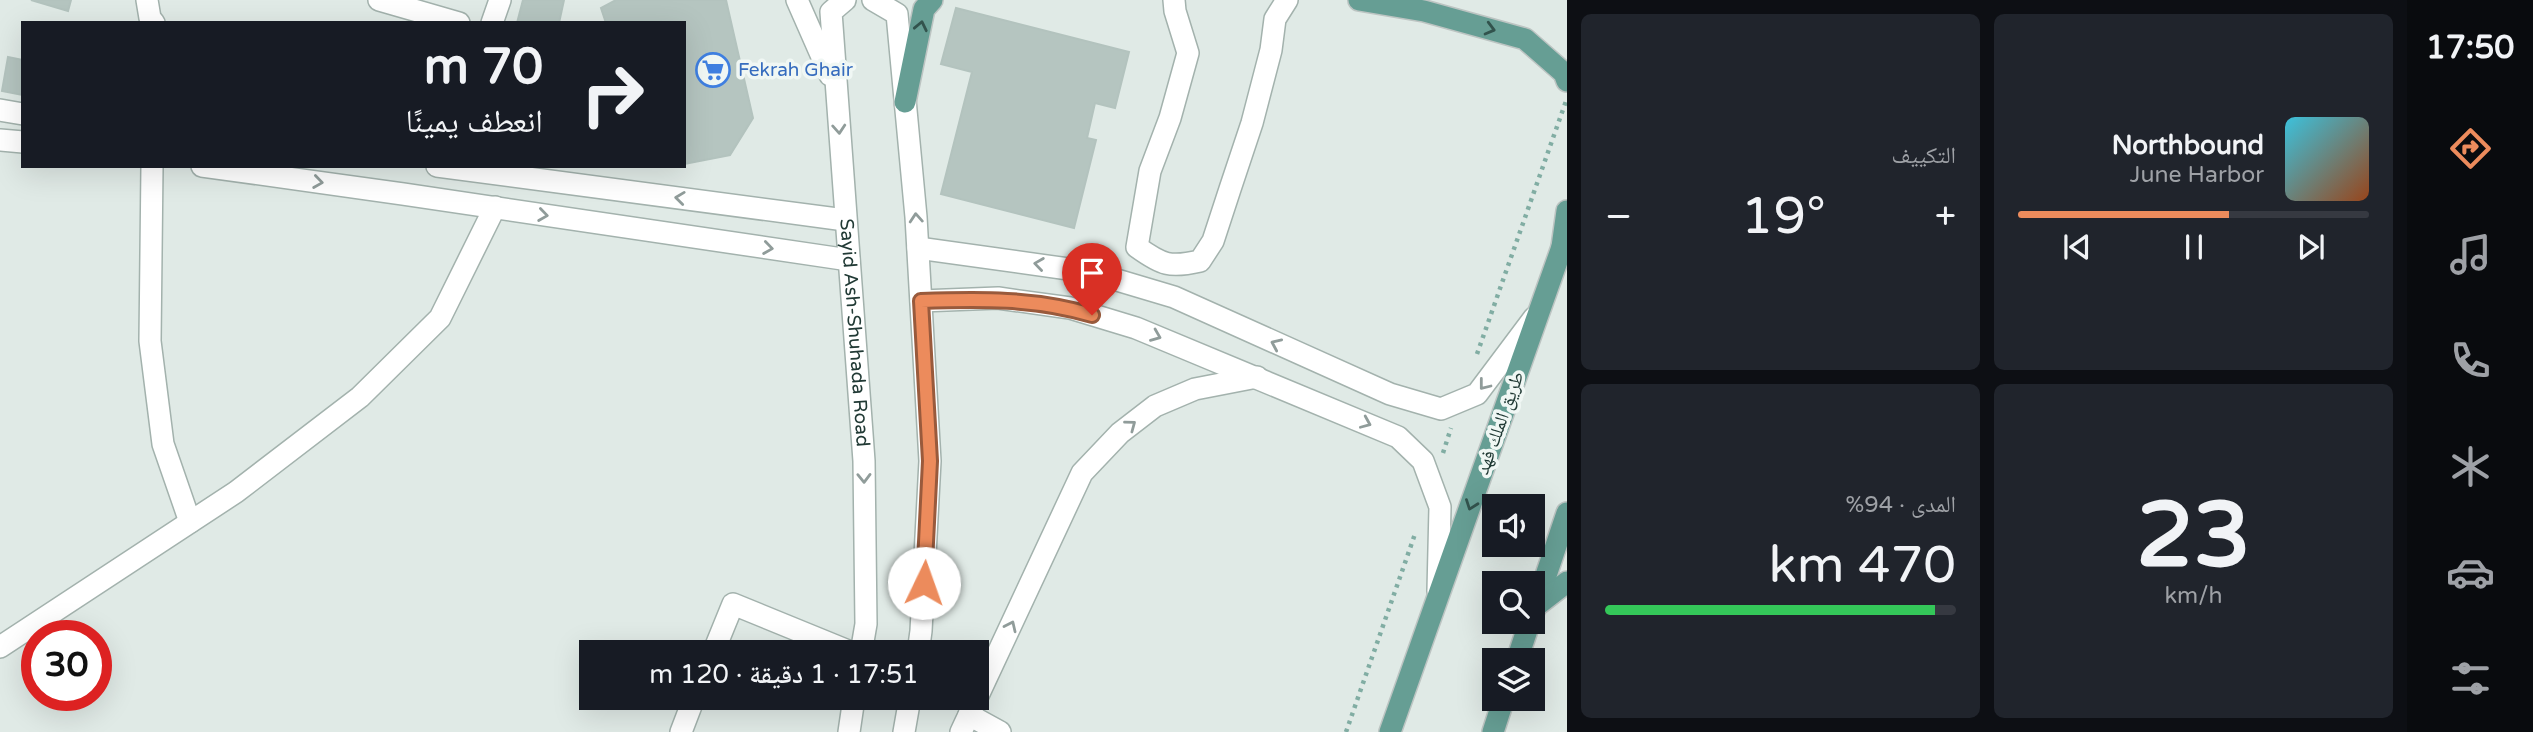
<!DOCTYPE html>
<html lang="ar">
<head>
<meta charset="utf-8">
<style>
	body { margin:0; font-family:"Varela Round","Noto Naskh Arabic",sans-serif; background:#20242c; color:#f1f3f6; direction:rtl; height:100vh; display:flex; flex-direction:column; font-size:26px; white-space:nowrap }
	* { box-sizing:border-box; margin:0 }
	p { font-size:23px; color:#9ea1a6 }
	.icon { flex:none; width:38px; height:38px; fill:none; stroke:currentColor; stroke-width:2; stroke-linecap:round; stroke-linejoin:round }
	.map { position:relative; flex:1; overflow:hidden; direction:ltr }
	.side { display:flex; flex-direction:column; gap:14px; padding:14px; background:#0d0f14; width:840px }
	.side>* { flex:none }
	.hud { position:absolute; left:21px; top:21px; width:665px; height:147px; border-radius:0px; box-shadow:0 7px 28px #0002; direction:rtl; background:#171b24; color:#f1f3f6; overflow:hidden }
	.tools { position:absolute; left:1482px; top:494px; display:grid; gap:14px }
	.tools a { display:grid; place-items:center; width:63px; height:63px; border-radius:0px; background:#171b24; box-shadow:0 7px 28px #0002; font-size:35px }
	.speed { position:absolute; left:21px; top:620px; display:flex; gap:14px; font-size:35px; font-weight:700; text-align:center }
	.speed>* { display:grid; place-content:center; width:91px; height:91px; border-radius:50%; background:#171b24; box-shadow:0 7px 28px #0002; line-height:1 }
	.speed .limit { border:10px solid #d22; background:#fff; color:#111 }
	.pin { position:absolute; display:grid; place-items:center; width:60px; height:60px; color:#fff; margin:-72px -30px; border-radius:50% 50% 50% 0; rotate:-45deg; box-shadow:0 0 7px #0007 }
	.pin .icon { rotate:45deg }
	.me { position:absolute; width:77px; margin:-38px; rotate:3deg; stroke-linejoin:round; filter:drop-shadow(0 0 5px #0008) }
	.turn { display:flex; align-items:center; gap:24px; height:147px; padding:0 28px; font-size:32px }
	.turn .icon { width:91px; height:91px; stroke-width:2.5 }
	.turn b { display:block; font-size:49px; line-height:60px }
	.big { font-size:52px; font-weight:600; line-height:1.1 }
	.side .widget { flex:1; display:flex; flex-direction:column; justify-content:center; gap:10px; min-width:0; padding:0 24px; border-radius:10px; background:#20242c }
	.side .dial { align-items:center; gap:0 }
	.dial b { font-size:91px; line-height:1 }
	.song { display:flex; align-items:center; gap:21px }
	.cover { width:84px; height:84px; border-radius:10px; background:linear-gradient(135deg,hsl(190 70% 55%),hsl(20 70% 35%)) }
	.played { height:7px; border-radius:4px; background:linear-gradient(90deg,#ec8b5c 60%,#363941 60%) }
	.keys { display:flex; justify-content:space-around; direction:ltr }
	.heat { display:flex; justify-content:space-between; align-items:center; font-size:38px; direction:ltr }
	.charge { height:10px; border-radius:5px; background:linear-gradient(90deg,#34c759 94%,#363941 0) }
	.side .tiles { flex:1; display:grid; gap:14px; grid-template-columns:repeat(2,1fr) }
	.trip { position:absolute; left:579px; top:640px; width:410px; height:70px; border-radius:0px; background:#171b24; box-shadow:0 7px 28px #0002; font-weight:600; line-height:70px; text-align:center; direction:rtl }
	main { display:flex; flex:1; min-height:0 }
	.tabs { display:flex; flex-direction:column; width:126px; justify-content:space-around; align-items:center; background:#090b0e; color:#9ea1a6 }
	.tabs .icon { width:49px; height:49px }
	.tabs .active { color:#ec8b5c }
	.tabs b { font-size:32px; color:#f1f3f6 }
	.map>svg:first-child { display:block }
	.building { fill:#b5c5c0; stroke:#b3c3be; stroke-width:2 }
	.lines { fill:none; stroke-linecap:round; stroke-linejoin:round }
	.minor-casing { stroke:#a3b2ad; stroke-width:24 }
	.major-casing { stroke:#bcc4c2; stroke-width:24 }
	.path { stroke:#81ada3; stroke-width:4.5; stroke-dasharray:3.5 5; stroke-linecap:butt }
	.minor { stroke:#fff; stroke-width:21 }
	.major { stroke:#669e94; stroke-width:21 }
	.oneway { stroke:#32534d }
	.oneway2 { stroke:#909c9a }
	.route-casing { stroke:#995a3c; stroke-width:18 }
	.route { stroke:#ec8b5c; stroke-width:12 }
	.labels { text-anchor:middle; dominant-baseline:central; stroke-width:7; stroke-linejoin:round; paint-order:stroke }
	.shop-label { font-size:19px; fill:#366cbe; stroke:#f0f7f4; text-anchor:start }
	.street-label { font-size:19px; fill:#213a35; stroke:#f0f7f4 }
</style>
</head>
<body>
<main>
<nav class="tabs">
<b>17:50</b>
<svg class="icon active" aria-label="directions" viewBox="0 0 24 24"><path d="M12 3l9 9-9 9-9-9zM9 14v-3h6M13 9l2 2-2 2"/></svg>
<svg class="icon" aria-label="music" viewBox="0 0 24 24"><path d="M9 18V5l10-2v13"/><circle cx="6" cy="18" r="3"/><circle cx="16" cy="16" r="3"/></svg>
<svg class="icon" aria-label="phone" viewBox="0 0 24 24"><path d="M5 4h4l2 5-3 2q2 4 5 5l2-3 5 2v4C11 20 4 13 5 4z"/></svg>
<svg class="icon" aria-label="climate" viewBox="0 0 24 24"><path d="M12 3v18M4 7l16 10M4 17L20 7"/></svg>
<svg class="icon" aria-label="car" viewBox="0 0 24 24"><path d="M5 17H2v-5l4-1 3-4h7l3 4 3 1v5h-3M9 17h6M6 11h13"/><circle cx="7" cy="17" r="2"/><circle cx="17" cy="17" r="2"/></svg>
<svg class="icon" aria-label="filters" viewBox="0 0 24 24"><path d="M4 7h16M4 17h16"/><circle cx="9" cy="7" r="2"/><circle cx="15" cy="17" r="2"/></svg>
</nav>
<section class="side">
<div class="tiles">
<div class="widget">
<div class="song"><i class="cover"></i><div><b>Northbound</b><p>June Harbor</p></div></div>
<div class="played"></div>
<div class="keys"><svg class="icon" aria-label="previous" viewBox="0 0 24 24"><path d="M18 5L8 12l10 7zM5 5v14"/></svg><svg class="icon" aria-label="pause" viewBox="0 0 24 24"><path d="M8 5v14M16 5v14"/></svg><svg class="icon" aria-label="next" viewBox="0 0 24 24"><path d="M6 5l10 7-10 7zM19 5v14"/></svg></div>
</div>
<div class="widget"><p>التكييف</p>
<div class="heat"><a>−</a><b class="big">19°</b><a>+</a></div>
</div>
<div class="widget dial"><b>23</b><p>km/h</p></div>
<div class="widget"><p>المدى · 94%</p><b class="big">470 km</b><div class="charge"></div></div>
</div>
</section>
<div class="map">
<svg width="1567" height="732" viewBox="0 0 1567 732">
	<rect width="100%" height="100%" fill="#e0eae6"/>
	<g class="building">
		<path d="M31,0H71L68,11Z"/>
		<path d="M523,0H564L559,23H517Z"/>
		<path d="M616,0H726L753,118L730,155L684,164V23H606L601,8Z"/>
		<path d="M956,8L1129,52L1115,108L1095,103L1087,138L1096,140L1074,228L941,194L972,72L941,64Z"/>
		<path d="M8,57L23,60V95L2,91Z"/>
	</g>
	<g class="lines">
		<g class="minor-casing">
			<g id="minor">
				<path d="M147,0L150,18L154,23"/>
				<path d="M379,0L459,23"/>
				<path d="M797,0L830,75"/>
				<path id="s1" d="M845,0L831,12L864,461L866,624L861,653"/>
				<path d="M873,0L897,14L916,217L930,461L921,631L918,653"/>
				<path d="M1174,0L1175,11L1188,53L1170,118L1150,171L1137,247C1162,265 1170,268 1200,261L1213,241L1230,189L1252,123L1271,50L1275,19L1287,0"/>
				<path d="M492,23L500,0"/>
				<path d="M0,110L23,114"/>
				<path d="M0,140L23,142"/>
				<path d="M152,166L150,341L163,444L190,522"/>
				<path d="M202,166L403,194L849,260"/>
				<path d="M437,166L845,220"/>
				<path d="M918,248L1090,272L1174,297L1390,394L1441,409L1477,394L1534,318"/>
				<path d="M921,301L998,298L1070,308L1136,328L1398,437L1423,461L1440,507L1438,591"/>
				<path d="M0,647L236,492L360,397L440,318L495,207"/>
				<path d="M713,653L733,604L853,653"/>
				<path d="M969,715L1000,732"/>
				<path d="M681,732L694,698"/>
				<path d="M849,732L854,698"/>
				<path d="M904,732L910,698"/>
				<path d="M961,732L1082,473L1120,433L1155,406L1195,389L1257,377"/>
			</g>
		</g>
		<g class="major-casing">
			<g id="major">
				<path d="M1359,0L1424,11L1525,39L1564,73L1567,81"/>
				<path d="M905,102L924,9L932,0"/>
				<path d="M1562,247L1567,211"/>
				<path d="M1536,606L1567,582"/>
				<path d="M1533,614L1567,513"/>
				<path d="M1517,660L1530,621"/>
				<path d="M1390,732L1567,233"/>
				<path d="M1493,732L1504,698"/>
			</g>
		</g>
		<g class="path">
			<path d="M1477,354L1566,101"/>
			<path d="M1443,453L1451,428"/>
			<path d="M1533,688L1539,670"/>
			<path d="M1346,732L1415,534"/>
		</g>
		<use href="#minor" class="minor"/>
		<use href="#major" class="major"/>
	</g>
	<defs><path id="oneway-chevron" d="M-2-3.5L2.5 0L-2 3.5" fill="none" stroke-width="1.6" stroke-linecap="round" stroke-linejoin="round" transform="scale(1.75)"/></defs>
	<g class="oneway">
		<use href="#oneway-chevron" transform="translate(921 26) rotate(-78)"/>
		<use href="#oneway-chevron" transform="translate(1490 29) rotate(15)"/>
		<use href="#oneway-chevron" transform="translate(1471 505) rotate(110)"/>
	</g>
	<g class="oneway2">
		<use href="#oneway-chevron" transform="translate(839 129) rotate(86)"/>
		<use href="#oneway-chevron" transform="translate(318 182) rotate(8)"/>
		<use href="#oneway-chevron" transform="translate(680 198) rotate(-173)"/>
		<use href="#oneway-chevron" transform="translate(543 215) rotate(8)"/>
		<use href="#oneway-chevron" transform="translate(916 218) rotate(-94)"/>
		<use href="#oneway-chevron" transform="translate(768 248) rotate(8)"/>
		<use href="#oneway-chevron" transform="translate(1039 264) rotate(-172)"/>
		<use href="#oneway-chevron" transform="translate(1156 336) rotate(22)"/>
		<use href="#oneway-chevron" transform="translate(1276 344) rotate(-156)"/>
		<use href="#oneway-chevron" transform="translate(1484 385) rotate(128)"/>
		<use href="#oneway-chevron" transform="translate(1366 423) rotate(23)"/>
		<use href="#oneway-chevron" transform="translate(1131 425) rotate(-37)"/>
		<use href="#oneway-chevron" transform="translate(864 478) rotate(89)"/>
		<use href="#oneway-chevron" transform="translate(1011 626) rotate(-65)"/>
	</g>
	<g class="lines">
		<g class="route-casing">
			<path id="route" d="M924,583L930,461L921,301C980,299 1035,298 1092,315"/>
		</g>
		<use href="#route" class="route"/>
	</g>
	<defs>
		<g id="supermarket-ring" transform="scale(1.75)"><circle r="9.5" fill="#f0f7f4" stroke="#3f7fe0" stroke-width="1.5"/><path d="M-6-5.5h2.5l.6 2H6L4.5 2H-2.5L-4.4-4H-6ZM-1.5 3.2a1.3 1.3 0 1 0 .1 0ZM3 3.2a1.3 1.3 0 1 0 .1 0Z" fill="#3f7fe0"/></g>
	</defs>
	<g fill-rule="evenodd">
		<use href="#supermarket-ring" x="713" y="70"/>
	</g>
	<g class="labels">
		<g class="shop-label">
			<text x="738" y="70">Fekrah Ghair</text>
		</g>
		<g class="street-label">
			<text stroke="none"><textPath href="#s1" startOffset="340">Sayid Ash-Shuhada Road</textPath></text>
			<text transform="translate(1500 423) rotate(-70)">طريق الملك فهد</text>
		</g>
	</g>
</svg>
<div class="tools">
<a><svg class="icon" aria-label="sound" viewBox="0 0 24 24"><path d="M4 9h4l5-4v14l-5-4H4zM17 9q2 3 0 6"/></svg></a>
<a><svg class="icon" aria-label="search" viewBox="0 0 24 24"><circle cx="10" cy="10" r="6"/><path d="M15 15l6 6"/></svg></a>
<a><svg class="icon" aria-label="layers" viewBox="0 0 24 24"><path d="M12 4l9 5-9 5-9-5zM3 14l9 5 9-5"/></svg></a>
</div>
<div class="speed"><div class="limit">30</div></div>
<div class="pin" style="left:1092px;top:315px;background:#d93025"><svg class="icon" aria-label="arrive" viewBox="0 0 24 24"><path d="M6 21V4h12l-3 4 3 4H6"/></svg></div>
<svg class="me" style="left:924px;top:583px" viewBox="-20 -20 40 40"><circle r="19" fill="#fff"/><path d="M0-13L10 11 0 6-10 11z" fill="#ec8b5c"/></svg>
<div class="trip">17:51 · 1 دقيقة · 120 m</div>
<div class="hud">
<div class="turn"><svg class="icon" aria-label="right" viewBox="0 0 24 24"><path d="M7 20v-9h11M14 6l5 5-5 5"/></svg><div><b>70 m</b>انعطف يمينًا</div></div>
</div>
</div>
</main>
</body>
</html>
